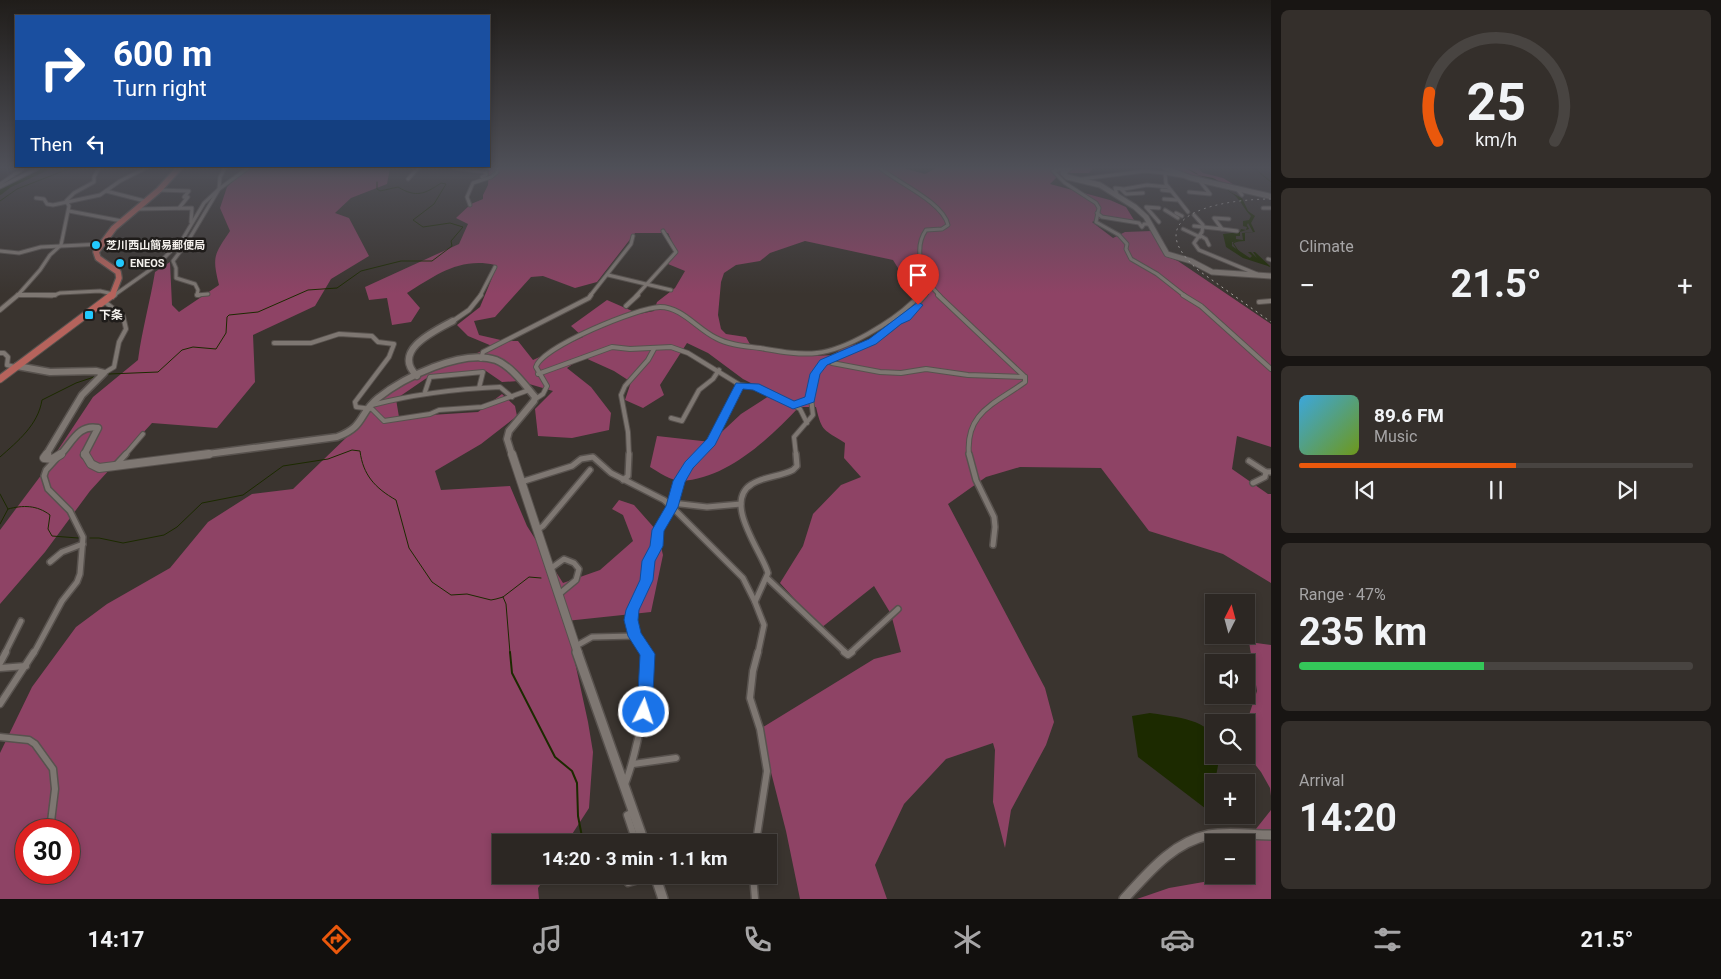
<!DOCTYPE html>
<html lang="en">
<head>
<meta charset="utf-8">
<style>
	body { margin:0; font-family:Roboto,"Noto Sans JP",sans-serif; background:#342f2b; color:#f1f3f6; height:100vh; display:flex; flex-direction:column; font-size:19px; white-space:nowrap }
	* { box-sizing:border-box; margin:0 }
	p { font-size:16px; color:#a6a5a6 }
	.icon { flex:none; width:28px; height:28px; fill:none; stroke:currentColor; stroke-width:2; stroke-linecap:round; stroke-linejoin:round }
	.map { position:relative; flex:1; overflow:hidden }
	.details { display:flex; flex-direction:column; gap:10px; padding:10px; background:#181513; width:450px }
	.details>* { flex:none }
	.top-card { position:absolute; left:15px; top:15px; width:475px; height:152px; border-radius:0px; box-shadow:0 2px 8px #0003,0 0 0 1px #484441; background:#1a4fa0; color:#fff; overflow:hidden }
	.needle { width:32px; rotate:6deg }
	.controls { position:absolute; left:1205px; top:594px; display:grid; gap:10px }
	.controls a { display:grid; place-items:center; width:50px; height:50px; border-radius:0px; background:#2c2723; box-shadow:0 2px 8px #0003,0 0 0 1px #484441; font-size:25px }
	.speed { position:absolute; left:15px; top:819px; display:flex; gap:10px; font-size:25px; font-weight:700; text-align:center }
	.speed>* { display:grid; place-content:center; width:65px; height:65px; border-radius:50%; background:#2c2723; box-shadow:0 2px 8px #0003,0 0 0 1px #484441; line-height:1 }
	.speed .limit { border:8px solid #d22; background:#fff; color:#111 }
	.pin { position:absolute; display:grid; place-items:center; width:42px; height:42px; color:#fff; margin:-51px -21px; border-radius:50% 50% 50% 0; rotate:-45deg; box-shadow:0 0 5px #0007 }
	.pin .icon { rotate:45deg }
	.me { position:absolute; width:55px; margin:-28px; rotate:4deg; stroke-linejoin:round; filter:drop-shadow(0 0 4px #0008) }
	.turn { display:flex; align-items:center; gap:18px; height:105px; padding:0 15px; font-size:22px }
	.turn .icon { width:65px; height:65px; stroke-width:2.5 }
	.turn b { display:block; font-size:35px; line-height:42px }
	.then { display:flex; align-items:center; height:48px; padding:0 15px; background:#0003; gap:10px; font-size:19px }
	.big { font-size:38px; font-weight:700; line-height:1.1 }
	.details .tile { flex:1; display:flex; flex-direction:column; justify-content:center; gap:8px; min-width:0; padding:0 18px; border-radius:8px; background:#342f2b }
	.details .dial { align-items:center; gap:0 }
	.dial svg { height:130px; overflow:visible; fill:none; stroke:#484441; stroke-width:7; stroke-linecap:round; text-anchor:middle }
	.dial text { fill:#f1f3f6; stroke:none }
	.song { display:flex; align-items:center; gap:15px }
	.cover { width:60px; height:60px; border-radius:8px; background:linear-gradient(135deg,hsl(200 70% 55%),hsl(80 70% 35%)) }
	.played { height:5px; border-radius:2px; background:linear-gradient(90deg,#ea580c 55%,#484441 55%) }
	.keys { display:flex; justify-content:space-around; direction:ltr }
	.heat { display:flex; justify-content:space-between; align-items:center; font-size:28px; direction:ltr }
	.charge { height:8px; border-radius:4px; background:linear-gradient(90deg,#34c759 47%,#484441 0) }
	.trip { position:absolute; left:492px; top:834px; width:285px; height:50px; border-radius:0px; background:#2c2723; box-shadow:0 2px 8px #0003,0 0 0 1px #484441; font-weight:700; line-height:50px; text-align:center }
	.tabs { display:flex; height:80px; justify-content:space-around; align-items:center; background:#12100e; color:#a6a5a6 }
	.tabs .icon { width:35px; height:35px }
	.tabs .active { color:#ea580c }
	.tabs b { font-size:22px; color:#f1f3f6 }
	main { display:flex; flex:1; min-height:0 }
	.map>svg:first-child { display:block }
	.green { fill:#8e4365; fill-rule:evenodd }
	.water { fill:#1c2a00 }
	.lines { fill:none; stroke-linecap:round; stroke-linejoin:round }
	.stream-far1 { stroke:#1c2a00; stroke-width:1 }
	.stream { stroke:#1c2a00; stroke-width:2 }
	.river { stroke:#1c2a00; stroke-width:5.5 }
	.street-far3-casing { stroke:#58524e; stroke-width:5 }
	.street-far2-casing { stroke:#58524e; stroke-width:6 }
	.street-far1-casing { stroke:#58524e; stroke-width:8 }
	.street-casing { stroke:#58524e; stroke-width:9 }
	.secondary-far3-casing { stroke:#58524e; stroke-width:7 }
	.secondary-far2-casing { stroke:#58524e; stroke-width:9 }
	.secondary-far1-casing { stroke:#58524e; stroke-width:10 }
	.secondary-casing { stroke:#58524e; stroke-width:12 }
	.primary-far1-casing { stroke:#58524e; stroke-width:8 }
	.primary-casing { stroke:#58524e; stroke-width:9 }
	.street-far3 { stroke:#7e7772; stroke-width:3 }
	.street-far2 { stroke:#7e7772; stroke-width:4 }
	.street-far1 { stroke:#7e7772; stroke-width:5 }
	.street { stroke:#7e7772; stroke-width:6 }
	.secondary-far3 { stroke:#7e7772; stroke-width:5 }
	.secondary-far2 { stroke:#7e7772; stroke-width:6 }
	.secondary-far1 { stroke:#7e7772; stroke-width:8 }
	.secondary { stroke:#7e7772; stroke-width:9 }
	.primary-far1 { stroke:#b6635c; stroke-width:5.5 }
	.primary { stroke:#b6635c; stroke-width:7 }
	.rail { stroke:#afaba6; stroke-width:1; stroke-dasharray:2 4; stroke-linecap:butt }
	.route { fill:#1a73e8; stroke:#114b97 }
	.poi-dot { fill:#22c9fe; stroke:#1f1c1a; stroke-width:2 }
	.labels { text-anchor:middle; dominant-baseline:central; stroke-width:5; stroke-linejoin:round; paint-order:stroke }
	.far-poi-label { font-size:11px; font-weight:bold; fill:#f4f0ec; stroke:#1f1c1a; text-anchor:start }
	.poi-label { font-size:12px; font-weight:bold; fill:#f4f0ec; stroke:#1f1c1a; text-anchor:start }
</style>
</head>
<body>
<main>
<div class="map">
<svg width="1271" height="899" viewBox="0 0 1271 899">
	<rect width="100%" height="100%" fill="#3a342f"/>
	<g class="green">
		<path d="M246,168H390L387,184L351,198L335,213L349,218L369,256L331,279L315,306L253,335L255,382L217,428L152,423L90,491L45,552L0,604V530L42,474L93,397L138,360C142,330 150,302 155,272L170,262L172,305L179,312L219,285C212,256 214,255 230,231L220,208L227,187Z"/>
		<path d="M489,168H903L925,174L936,168H1093L1089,173H1061L1050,184L1110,200L1126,207L1134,220L1104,217L1092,222L1113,238L1125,232L1151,231L1166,256L1178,261L1271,324V447L1237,436L1232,469L1268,494H1271V583L1223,554L1149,531L1101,468L1020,467L986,477L948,504L1045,688L1054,722L1046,745L1011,810L1005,848L993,802L995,750L993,743L946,759L904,804L875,865L887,899H800L786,831L760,729L874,659L901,652L891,614L874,586L821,628L780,583L803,546L813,514L841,485L861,477L844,458L845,443C824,429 822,433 816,407H799C770,438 727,479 681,481C672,481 658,472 650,467L657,436L711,442L741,414L772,394L743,379L708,353L687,343L660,385L664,395L643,408L625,400L631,382L614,371L583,357L567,368L591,387L611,413L609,430L572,438L538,436L535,409L553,391L519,381L502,382L486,371L431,375L396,399L399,417L478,412L502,394L515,406L517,416L481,444L435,471L441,490L510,486L527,526L563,583L600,570L633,541L623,515L612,509L619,500L634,505L657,531L663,555L651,612L566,621L588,722L593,752L589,808L567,842H501V875H547L538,888L539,899H0V753L32,687L76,627L107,604L170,568L208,522L252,494L293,489L351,433L380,396L410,377L456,363L492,346L468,336L457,325L480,307L492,278L495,265C459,257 435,276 407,293L420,308L411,322L392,325L387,298L369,300L365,287L459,244L468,224L456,218L471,204L483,199V195L488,185ZM635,233H668L675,248L668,264L685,271L675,288L657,302L654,311L639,314L607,300L571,326L583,337L533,360L518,341H505L479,335L474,321L495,317L531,277L543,276L575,288L597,282ZM805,241L893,260L898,268V280L929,294L911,316L870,341L844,347L833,355L814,356L752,348L746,337L726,334L721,329L718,315L721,282L724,273L736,265L760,261L770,253ZM26,830H69V872H26Z"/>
		<path d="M1168,168H1198L1203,173L1223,178L1239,188L1195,178Z"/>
		<path d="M1249,642L1271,645V796L1270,788L1261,772L1246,753V724L1257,691Z"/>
		<path d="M1271,810V899H1137L1169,888L1215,880L1254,883L1255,860L1248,839Z"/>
	</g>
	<g class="water">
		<path d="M1197,175L1213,178L1226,185L1230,192L1242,198L1248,211L1255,216L1251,223L1255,232L1245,233V241L1232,242V246L1250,258L1252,256L1248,252H1251L1257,258L1253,252H1255L1271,267L1243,258L1226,247L1223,234L1240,232V236H1236V239L1243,240L1242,233L1253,232L1248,223L1247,225L1249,229L1240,232L1241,229L1246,230L1247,227L1243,226V221L1249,220L1251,216C1245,210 1243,205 1238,199C1233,192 1228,194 1224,184Z"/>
		<path d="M1150,713C1167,716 1208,718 1214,739C1215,744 1214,750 1214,755H1220L1216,776L1220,782H1214V815L1138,757L1132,716Z"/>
	</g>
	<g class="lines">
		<g class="stream-far1">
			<path d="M1186,168L1197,174"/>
			<path d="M1254,168L1271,182"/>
			<path d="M0,201L17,189L71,168"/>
			<path d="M1238,241L1233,243L1239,252"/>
			<path d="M109,374L158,372L182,350L193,347L216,349L226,333L227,317L229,315L258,312L308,290L337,288L361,271L401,261H432L452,246L451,241L463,227L450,223L423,227L413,220L434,204L446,184L441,183C425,194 416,198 398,187L380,191L377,189V182"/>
			<path d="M0,457C18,441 38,425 42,400L76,383L97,376"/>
			<path d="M0,494L8,509L0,524"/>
			<path d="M8,509C23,505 37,505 50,515L48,529L52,536L78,538"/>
			<path d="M90,538H99L123,543L164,535L177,527L202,503L243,495L283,466L328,459L352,450L360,451C363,475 375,488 396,500L409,548L432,582L451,595L467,594L491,600L496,599L503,597L529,577L541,578"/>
			<path d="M503,597L506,604L510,653"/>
		</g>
		<g class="stream">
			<path d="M510,652L512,673L555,757L572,771L577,783L578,816L583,842"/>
			<path d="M590,875L592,881"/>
		</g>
		<path class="river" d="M0,192L9,185L46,168"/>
		<g class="street-far3-casing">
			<g id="street-far3">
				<path d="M454,168L486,172V175L482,177"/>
				<path d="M880,168C898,183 943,202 948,225L942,229L926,230C912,250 924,281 940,296"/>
				<path d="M1068,168L1053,171L1065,183L1096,203L1099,208L1096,222L1119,235L1127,244L1126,249L1131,259L1157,274L1185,296"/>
				<path d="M1182,176L1165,173L1166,184L1188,212"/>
				<path d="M408,179L418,168"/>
				<path d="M1081,179L1145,171L1165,173"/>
				<path d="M0,184L24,168"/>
				<path d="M0,187L38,168"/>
				<path d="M1236,188L1242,195"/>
				<path d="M1121,189L1126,194L1143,193"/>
				<path d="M159,190L189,191L184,197H188L179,208"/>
				<path d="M1162,190L1171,191"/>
				<path d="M106,191L145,201"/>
				<path d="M1189,192L1210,194L1199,180"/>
				<path d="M1117,195L1115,188L1124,189L1147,185L1168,187"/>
				<path d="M36,198L44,199L47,204L53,205L100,195L120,181L146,168"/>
				<path d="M1164,199L1177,200"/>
				<path d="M470,205L467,197L473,183L491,177L497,172L496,168"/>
				<path d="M1159,208L1146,207L1159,222"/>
				<path d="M1263,208H1270"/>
				<path d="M138,209L192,208L191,222"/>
				<path d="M1165,210L1178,218"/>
				<path d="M69,211L122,221"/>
				<path d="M1097,213L1102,217L1139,223L1142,227L1144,224H1150"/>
				<path d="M1176,213L1182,216"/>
				<path d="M1194,215L1203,225L1202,232L1194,243L1199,250L1257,274"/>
				<path d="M1194,226L1222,229L1214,218L1229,219"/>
				<path d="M1183,229L1200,237"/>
				<path d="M1222,229L1237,231"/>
				<path d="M1201,236L1206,239L1209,245"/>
				<path d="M101,245L126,241L173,247"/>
				<path d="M0,251L19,253L41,247L102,244"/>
				<path d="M1268,259L1271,260"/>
				<path d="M608,275L671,290"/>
				<path d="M208,294L197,295L198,290L195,284L176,278V268L173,261L188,241L219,189L220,177L225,168"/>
				<path d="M18,295L52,296L60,293L100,291L113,294"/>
				<path d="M17,296L40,270L50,255L61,245L69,206L66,201L74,193L94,182V177L99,168"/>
				<path d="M113,296L157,265L182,240L204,203L219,189L248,168"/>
				<path d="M480,296L495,267"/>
				<path d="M590,296L631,244L633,236"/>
				<path d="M636,296L676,252L663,231"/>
				<path d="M924,296L930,287"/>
			</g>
		</g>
		<g class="street-far2-casing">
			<g id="street-far2">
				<path d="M18,295H55"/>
				<path d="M197,295H199"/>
				<path d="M938,295L1025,377"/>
				<path d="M1183,295L1201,306L1271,369"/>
				<path d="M112,297L115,295"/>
				<path d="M1259,302L1271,301"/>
				<path d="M626,306L638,295"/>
				<path d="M0,310L18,295"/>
				<path d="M453,321L469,310L481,295"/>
				<path d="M274,343H311L339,334L372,336L378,342L394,344L389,357L355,402L356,407L372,409L384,421L430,414L439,410L482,407L529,390"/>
				<path d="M0,353H4L8,357L7,365L15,367"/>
				<path d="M481,359L483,352L589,298L591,295"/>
				<path d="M828,360L832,363L880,372L901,373L926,369L968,375L1025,377"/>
				<path d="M104,373L114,367L119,342L126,329L123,316L105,302"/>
				<path d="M538,374L612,347L630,349L671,347L688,353L740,385L755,387L793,405L800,409L807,423"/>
				<path d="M425,392L430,377L483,372L479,388"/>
				<path d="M534,400L543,394L547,386L536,367C541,347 639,307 660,307C682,307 697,329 716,338C729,345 745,346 760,348C778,351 798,355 817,353C846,350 892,322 913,302"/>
				<path d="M372,405C414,394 456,389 500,387L512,397"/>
				<path d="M793,405L810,400"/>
				<path d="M671,418L682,421L699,390L713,379L719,370"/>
				<path d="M125,455L143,434"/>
				<path d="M629,455L628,432L621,395L625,386L648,360L654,349"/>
				<path d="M699,455L711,442L740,385"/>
				<path d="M796,455L794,437L813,415C809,386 808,367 840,354C849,351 860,348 869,343C890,332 909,314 925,295"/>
				<path d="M969,455C965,412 995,404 1025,382V377"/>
			</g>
		</g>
		<g class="street-far1-casing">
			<g id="street-far1">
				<path d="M969,454L976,480L994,517L995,527L993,545"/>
				<path d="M1249,461L1266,472"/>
				<path d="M115,466L126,454"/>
				<path d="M623,480L628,476L629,454"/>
				<path d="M521,482L572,466L581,459L593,457L611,473L664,500L672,507L658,530L656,546L649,561L646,579L632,610V626L635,636L647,653"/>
				<path d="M1253,483L1265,477L1266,472H1271"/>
				<path d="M672,503L707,507L741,504"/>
				<path d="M672,505C678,483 684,471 700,454"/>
				<path d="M672,507L743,578L755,602"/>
				<path d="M537,530L543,526L590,470"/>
				<path d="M50,562L62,552L83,544"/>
				<path d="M550,569L564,559L574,563L579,569L576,580L558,595"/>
				<path d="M767,578L846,653"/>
				<path d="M576,646L592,637L635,636"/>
				<path d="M5,653L21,621"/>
				<path d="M34,653L62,601L77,582L80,574L83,537L70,511L48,489L44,476L46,470L56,459"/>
				<path d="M758,653L764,625L755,602L768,573C762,552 722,502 752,484C764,476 780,477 793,470L797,466L796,454"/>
				<path d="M850,653L898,609"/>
			</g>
		</g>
		<g class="street-casing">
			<g id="street">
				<path d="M844,652L848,655L852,652"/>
				<path d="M0,663L6,652"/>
				<path d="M0,668L26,666"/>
				<path d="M0,704L34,652"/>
				<path d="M0,737L29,740L35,744L53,769L55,789L50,830"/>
				<path d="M633,764L676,758"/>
				<path d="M625,784C634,762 656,670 646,652"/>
				<path d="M633,812L627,815L636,842"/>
				<path d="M756,842L767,771L760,729L750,698L753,671L758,652"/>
				<path d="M753,875L755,899"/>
				<path d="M628,883L639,880L640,875"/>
			</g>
		</g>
		<g class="secondary-far3-casing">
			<g id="secondary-far3">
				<path d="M1070,168L1063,173L1067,177L1100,185L1135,207L1146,217L1167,254L1191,261L1212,272L1271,276"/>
				<path d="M1165,168L1191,178L1269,196"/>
			</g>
		</g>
		<g class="secondary-far2-casing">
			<g id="secondary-far2">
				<path d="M17,366L50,372L96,371L104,373L82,395L46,455"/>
				<path d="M417,376C391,351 434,331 453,321"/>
				<path d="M60,455C72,443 78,424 98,428L84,455"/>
				<path d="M200,455L337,437C366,426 358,414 378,398C403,378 462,348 496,360C511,366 525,385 535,397L534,401L509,431L507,439L512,455"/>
			</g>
		</g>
		<g class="secondary-far1-casing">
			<g id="secondary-far1">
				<path d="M47,454L44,458L53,459L61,454"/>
				<path d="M85,454L91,464L99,468L209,454"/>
				<path d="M512,454L578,653"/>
			</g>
		</g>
		<g class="secondary-casing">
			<g id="secondary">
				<path d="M577,652L644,842"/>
				<path d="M655,875L663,899"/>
				<path d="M1124,899C1148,873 1173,842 1209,835C1229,831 1251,835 1271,835"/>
			</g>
		</g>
		<g class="primary-far1-casing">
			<path id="primary-far1" d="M112,296L119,278L118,272L98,258L96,252L114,228L159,190L179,168"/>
		</g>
		<g class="primary-casing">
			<path id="primary" d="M0,379L112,295"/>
		</g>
		<use href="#street-far3" class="street-far3"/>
		<use href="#street-far2" class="street-far2"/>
		<use href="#street-far1" class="street-far1"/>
		<use href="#street" class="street"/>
		<use href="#secondary-far3" class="secondary-far3"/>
		<use href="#secondary-far2" class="secondary-far2"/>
		<use href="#secondary-far1" class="secondary-far1"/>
		<use href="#secondary" class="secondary"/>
		<use href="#primary-far1" class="primary-far1"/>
		<use href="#primary" class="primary"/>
		<path class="rail" d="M1271,199C1229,199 1133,212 1198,270L1271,322"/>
	</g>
	<linearGradient id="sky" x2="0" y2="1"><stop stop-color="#201d1a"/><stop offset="0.57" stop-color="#4f5058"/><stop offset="1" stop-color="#4f5058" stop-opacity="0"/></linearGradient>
	<rect width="1271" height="294" fill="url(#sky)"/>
	<path class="route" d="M918,302L923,305L910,320L901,324L876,344L827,365L820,374L814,402L793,409L753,390L743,389L715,445L693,468L685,482L678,507L664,531L663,546L655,561L653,580L639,610L638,620L641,633L655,654L652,712L650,718L644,720L639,718L637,712L640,655L628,636L624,620L626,610L640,580L642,561L650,546L652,530L666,506L673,481L685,462L707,439L736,383L759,384L794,401L805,397L810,374L820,360L869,339Z"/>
	<g class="poi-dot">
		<circle cx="96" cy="245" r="5"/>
		<circle cx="120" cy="263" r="5"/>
		<rect x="84" y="310" width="10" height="10" rx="2.5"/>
	</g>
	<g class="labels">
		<g class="far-poi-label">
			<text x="106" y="245">芝川西山簡易郵便局</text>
			<text x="130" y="263">ENEOS</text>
		</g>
		<g class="poi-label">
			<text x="99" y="315">下条</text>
		</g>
	</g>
</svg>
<div class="controls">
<a><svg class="needle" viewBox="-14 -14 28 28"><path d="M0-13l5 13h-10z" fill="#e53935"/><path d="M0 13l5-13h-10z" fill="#a6a5a6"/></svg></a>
<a><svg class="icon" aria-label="sound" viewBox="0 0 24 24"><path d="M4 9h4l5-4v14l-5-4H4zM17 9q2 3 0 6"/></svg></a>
<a><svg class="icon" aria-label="search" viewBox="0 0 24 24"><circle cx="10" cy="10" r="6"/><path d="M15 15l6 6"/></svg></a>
<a>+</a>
<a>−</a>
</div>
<div class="speed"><div class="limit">30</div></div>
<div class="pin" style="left:918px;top:305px;background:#d93025"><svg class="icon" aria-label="arrive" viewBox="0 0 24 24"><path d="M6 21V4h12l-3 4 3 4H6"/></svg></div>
<svg class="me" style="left:644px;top:712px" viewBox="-20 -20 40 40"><circle r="17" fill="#1a73e8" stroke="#fff" stroke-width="3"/><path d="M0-11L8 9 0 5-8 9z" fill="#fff"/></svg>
<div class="trip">14:20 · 3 min · 1.1 km</div>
<div class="top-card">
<div class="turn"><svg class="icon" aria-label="right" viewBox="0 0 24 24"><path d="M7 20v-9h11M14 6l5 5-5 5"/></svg><div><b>600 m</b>Turn right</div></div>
<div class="then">Then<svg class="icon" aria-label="left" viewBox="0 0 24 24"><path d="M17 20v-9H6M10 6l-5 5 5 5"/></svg></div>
</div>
</div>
<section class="details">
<div class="tile dial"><svg viewBox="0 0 100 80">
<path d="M14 69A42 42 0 1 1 86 69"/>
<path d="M14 69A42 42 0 0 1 9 39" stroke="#ea580c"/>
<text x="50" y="56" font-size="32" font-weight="700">25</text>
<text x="50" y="72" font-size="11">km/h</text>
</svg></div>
<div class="tile"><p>Climate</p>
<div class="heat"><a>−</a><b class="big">21.5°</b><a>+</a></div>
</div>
<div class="tile">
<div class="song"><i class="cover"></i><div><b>89.6 FM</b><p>Music</p></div></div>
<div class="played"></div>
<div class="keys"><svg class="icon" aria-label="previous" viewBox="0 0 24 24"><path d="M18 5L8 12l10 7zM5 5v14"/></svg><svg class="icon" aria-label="pause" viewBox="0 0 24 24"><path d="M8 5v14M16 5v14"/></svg><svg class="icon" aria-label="next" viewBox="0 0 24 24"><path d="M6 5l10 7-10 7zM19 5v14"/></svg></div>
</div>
<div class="tile"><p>Range · 47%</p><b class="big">235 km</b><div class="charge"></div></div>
<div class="tile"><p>Arrival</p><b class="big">14:20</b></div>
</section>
</main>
<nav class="tabs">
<b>14:17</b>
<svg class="icon active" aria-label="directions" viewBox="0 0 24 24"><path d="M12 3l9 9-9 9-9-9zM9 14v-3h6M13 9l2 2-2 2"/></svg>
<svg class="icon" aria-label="music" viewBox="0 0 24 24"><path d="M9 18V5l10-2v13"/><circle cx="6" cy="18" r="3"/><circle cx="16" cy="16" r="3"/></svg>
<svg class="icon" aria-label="phone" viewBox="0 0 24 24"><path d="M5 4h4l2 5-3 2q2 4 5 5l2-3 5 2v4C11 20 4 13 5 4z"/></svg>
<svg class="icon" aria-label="climate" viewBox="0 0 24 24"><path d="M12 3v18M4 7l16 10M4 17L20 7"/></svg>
<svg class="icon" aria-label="car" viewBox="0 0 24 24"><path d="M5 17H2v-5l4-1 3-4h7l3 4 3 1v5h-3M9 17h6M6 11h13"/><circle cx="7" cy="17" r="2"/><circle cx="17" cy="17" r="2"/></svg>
<svg class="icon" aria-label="filters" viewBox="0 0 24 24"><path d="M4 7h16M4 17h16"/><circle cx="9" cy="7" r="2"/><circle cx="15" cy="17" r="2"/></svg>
<b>21.5°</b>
</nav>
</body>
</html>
